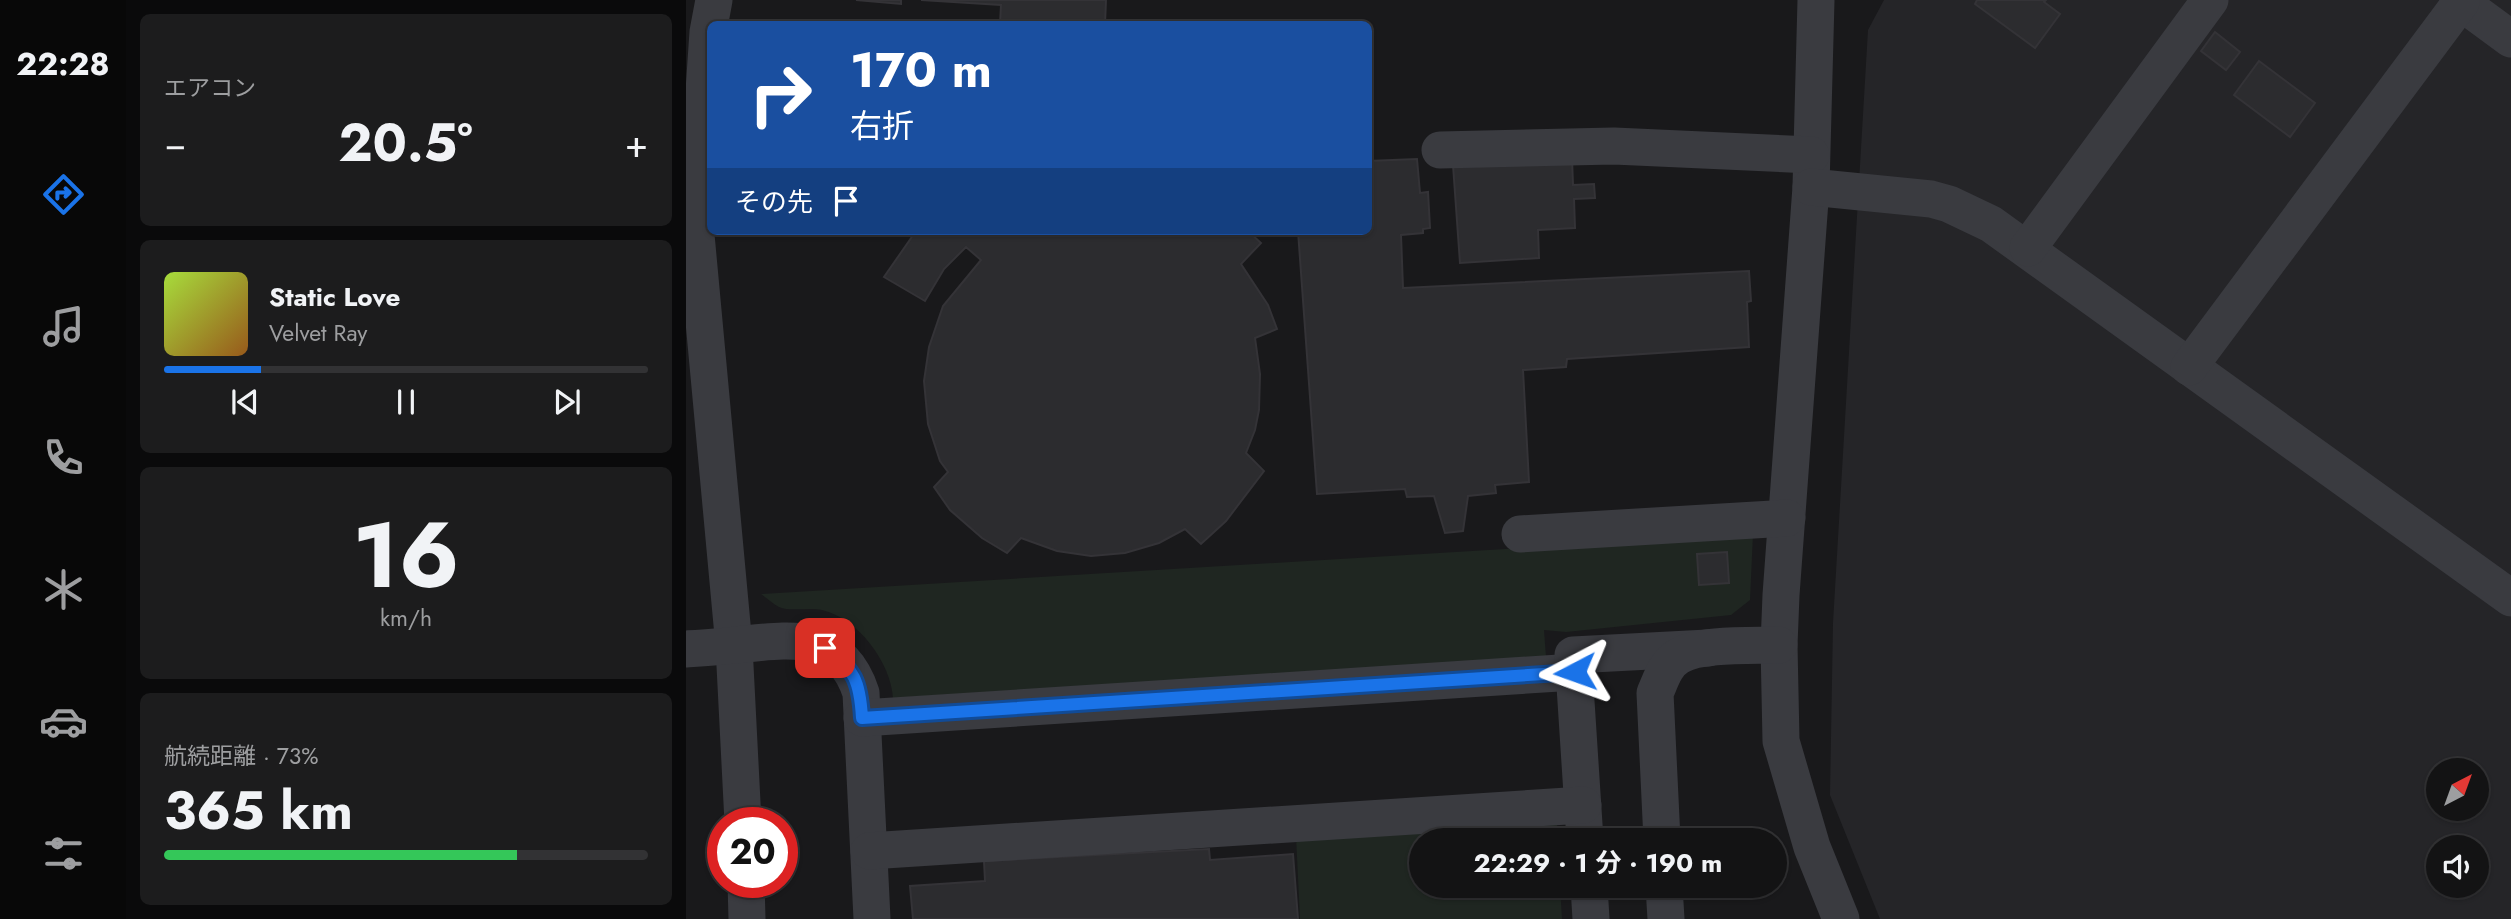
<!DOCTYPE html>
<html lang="ja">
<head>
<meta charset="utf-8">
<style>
	body { margin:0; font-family:Jost,"Noto Sans JP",sans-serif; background:#1c1c1d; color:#f1f3f6; height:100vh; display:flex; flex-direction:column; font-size:26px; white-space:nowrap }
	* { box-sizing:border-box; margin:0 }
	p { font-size:23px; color:#9d9ea0 }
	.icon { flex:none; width:38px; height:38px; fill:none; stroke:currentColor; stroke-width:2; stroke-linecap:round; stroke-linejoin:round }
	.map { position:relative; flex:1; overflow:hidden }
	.side { display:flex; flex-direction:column; gap:14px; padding:14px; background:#0a0a0b; width:560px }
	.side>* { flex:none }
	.top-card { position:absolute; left:21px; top:21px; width:665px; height:214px; border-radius:10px; box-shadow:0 2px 5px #0004,0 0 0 2px #323234; background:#1a4fa0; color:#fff; overflow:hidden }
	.needle { width:46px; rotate:41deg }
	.tools { position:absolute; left:1740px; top:758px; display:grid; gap:14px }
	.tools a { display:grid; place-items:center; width:63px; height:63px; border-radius:50%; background:#131314; box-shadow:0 2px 5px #0004,0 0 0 2px #323234; font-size:35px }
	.speed { position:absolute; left:21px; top:807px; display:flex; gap:14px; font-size:35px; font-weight:700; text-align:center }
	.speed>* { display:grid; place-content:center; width:91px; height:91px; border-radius:50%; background:#131314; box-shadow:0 2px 5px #0004,0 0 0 2px #323234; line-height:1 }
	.speed .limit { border:10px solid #d22; background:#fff; color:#111 }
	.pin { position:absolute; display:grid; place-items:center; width:60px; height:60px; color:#fff; margin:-30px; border-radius:14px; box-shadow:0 4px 10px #0006 }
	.me { position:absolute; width:77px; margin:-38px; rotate:266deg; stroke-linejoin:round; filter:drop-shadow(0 0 5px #0008) }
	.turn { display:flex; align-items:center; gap:24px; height:147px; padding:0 28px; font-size:32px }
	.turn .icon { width:91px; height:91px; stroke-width:2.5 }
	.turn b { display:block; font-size:49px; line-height:60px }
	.then { display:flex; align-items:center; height:66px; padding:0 28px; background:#0003; gap:14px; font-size:26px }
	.big { font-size:52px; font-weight:700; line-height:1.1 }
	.side .tile { flex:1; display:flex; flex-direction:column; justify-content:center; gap:10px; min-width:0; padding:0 24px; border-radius:10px; background:#1c1c1d }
	.side .dial { align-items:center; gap:0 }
	.dial b { font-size:91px; line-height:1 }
	.song { display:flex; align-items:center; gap:21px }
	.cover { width:84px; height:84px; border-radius:10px; background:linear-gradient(135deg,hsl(80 70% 55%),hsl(30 70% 35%)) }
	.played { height:7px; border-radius:4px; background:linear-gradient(90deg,#1a73e8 20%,#323234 20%) }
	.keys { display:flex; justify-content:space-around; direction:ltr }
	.heat { display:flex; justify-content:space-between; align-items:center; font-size:38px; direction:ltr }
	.charge { height:10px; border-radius:5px; background:linear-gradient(90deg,#34c759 73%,#323234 0) }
	.trip { position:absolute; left:723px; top:828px; width:378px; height:70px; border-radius:35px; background:#131314; box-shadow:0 2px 5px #0004,0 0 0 2px #323234; font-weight:700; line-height:70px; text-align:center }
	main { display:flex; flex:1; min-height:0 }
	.tab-bar { display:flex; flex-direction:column; width:126px; justify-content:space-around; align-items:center; background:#080808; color:#9d9ea0 }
	.tab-bar .icon { width:49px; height:49px }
	.tab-bar .active { color:#1a73e8 }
	.tab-bar b { font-size:32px; color:#f1f3f6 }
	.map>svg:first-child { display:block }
	.built { fill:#252528; fill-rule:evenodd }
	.green { fill:#1f2621 }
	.building { fill:#2c2c2f; stroke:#343337; stroke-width:2 }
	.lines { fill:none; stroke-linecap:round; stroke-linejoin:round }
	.minor { stroke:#3a3b40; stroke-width:37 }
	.route-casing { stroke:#114b97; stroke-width:18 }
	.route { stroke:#1a73e8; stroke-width:12 }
</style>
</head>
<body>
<main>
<nav class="tab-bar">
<b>22:28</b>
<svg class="icon active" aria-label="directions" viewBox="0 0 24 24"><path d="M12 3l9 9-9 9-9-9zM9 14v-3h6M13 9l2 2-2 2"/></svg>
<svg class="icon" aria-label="music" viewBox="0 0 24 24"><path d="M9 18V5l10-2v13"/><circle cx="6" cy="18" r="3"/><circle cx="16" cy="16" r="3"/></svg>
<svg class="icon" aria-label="phone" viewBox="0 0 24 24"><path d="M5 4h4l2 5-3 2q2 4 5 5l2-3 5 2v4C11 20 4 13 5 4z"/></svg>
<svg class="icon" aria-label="climate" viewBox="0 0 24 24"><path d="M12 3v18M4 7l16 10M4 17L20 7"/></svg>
<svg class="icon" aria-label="car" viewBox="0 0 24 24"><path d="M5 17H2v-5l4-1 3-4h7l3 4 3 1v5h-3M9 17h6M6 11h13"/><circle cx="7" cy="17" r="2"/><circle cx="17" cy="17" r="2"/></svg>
<svg class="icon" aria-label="filters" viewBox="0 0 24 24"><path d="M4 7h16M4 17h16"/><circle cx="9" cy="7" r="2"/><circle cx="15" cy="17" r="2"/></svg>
</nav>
<section class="side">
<div class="tile"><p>エアコン</p>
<div class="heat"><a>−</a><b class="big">20.5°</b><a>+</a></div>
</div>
<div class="tile">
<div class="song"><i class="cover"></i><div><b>Static Love</b><p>Velvet Ray</p></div></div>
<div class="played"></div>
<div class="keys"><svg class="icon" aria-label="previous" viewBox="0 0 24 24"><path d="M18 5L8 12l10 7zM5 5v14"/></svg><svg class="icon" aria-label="pause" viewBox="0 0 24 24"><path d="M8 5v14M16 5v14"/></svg><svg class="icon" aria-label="next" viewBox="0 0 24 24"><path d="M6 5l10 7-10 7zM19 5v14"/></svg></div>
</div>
<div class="tile dial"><b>16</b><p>km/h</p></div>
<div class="tile"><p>航続距離 · 73%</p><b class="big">365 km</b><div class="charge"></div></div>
</section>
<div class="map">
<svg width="1825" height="919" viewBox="0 0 1825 919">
	<rect width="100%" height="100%" fill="#19191b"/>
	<path class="built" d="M1198,0H1825V919H1194L1144,795L1147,623L1182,30ZM1752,770H1790V808H1752ZM1752,847H1790V886H1752Z"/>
	<g class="green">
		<path d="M1067,534L1064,600L1045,615L880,632L858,630L860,657L207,698C205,663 172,618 136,610C123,607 105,612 93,607C87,604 81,598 75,594Z"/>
		<path d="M871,823L872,840H735V886H874L876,919H614L610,836Z"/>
	</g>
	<g class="building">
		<path d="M170,0H215V4Z"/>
		<path d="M420,0L419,24H314L315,5L235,0Z"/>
		<path d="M1291,0H1360L1358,2L1374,14L1349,48L1289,4Z"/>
		<path d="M1529,32L1554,52L1540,70L1515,51Z"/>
		<path d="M1573,61L1629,103L1604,137L1548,95Z"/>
		<path d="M886,158L887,185L908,184L909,198L888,199L889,228L852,230L853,258L774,263L767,165Z"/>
		<path d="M731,159L734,193L742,192L744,228L737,229V233L715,235L717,288L1063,271L1065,301L1061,302L1063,347L881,359L880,367L837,370L843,482L809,485L810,493L782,496L777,531L759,533L748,496L721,497L719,489L631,494L612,231H682V161Z"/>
		<path d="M230,231H562L575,243L555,264L582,305L591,329L569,338L574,374L573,410L569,430L560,453L578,471L540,521L515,544L499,529L473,543L439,553L405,556L371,551L335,538L321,553L296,538L264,510L248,487L262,472L254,461L242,424L238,381L243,347L257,306L295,260L280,247L258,269L239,301L198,277Z"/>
		<path d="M1041,552L1043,583L1013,585L1011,554Z"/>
		<path d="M523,849L524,860L607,854L612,919H227L224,886L299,881L298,861Z"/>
	</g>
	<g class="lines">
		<g class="minor">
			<path d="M28,0L22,32L9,224L48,646L57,822"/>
			<path d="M1130,0L1125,187L1095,595L1093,645L1095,741L1126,847L1155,919"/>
			<path d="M1772,0L1825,39"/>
			<path d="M754,150L928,146L1125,155"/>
			<path d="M1125,187L1245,199L1263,204L1305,224L1825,598"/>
			<path d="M1342,248L1524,0"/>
			<path d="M1503,367L1775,2"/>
			<path d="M834,534L1101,518"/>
			<path d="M0,649C16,648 33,647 49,645C102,640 154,629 175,693L186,919"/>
			<path d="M176,718L889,672"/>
			<path d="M899,840L887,655L1022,648"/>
			<path d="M976,840L969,693C975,680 979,664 993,656C1014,643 1067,646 1093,645"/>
			<path d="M183,851L897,805"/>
			<path d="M60,882L61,919"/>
			<path d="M903,886L905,919"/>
			<path d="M978,886L980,919"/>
		</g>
	</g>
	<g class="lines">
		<g class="route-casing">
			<path id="route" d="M139,648C169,669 174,682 176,718L889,672"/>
		</g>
		<use href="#route" class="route"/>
	</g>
</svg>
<div class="tools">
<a><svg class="needle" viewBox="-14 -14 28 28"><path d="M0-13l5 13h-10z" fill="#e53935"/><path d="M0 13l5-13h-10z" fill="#9d9ea0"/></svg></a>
<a><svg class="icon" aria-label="sound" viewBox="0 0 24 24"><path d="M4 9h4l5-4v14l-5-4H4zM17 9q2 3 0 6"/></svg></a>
</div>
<div class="speed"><div class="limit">20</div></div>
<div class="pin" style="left:139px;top:648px;background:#d93025"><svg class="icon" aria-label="arrive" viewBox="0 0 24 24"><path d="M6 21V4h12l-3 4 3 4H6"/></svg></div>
<svg class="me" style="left:889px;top:672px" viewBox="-20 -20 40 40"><path d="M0-17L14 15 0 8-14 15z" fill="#1a73e8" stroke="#fff" stroke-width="4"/></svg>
<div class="trip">22:29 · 1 分 · 190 m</div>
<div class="top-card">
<div class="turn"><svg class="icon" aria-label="right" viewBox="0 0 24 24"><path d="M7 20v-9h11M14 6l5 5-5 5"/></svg><div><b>170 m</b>右折</div></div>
<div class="then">その先<svg class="icon" aria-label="arrive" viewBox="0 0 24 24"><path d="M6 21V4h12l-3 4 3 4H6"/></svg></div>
</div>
</div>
</main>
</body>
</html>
